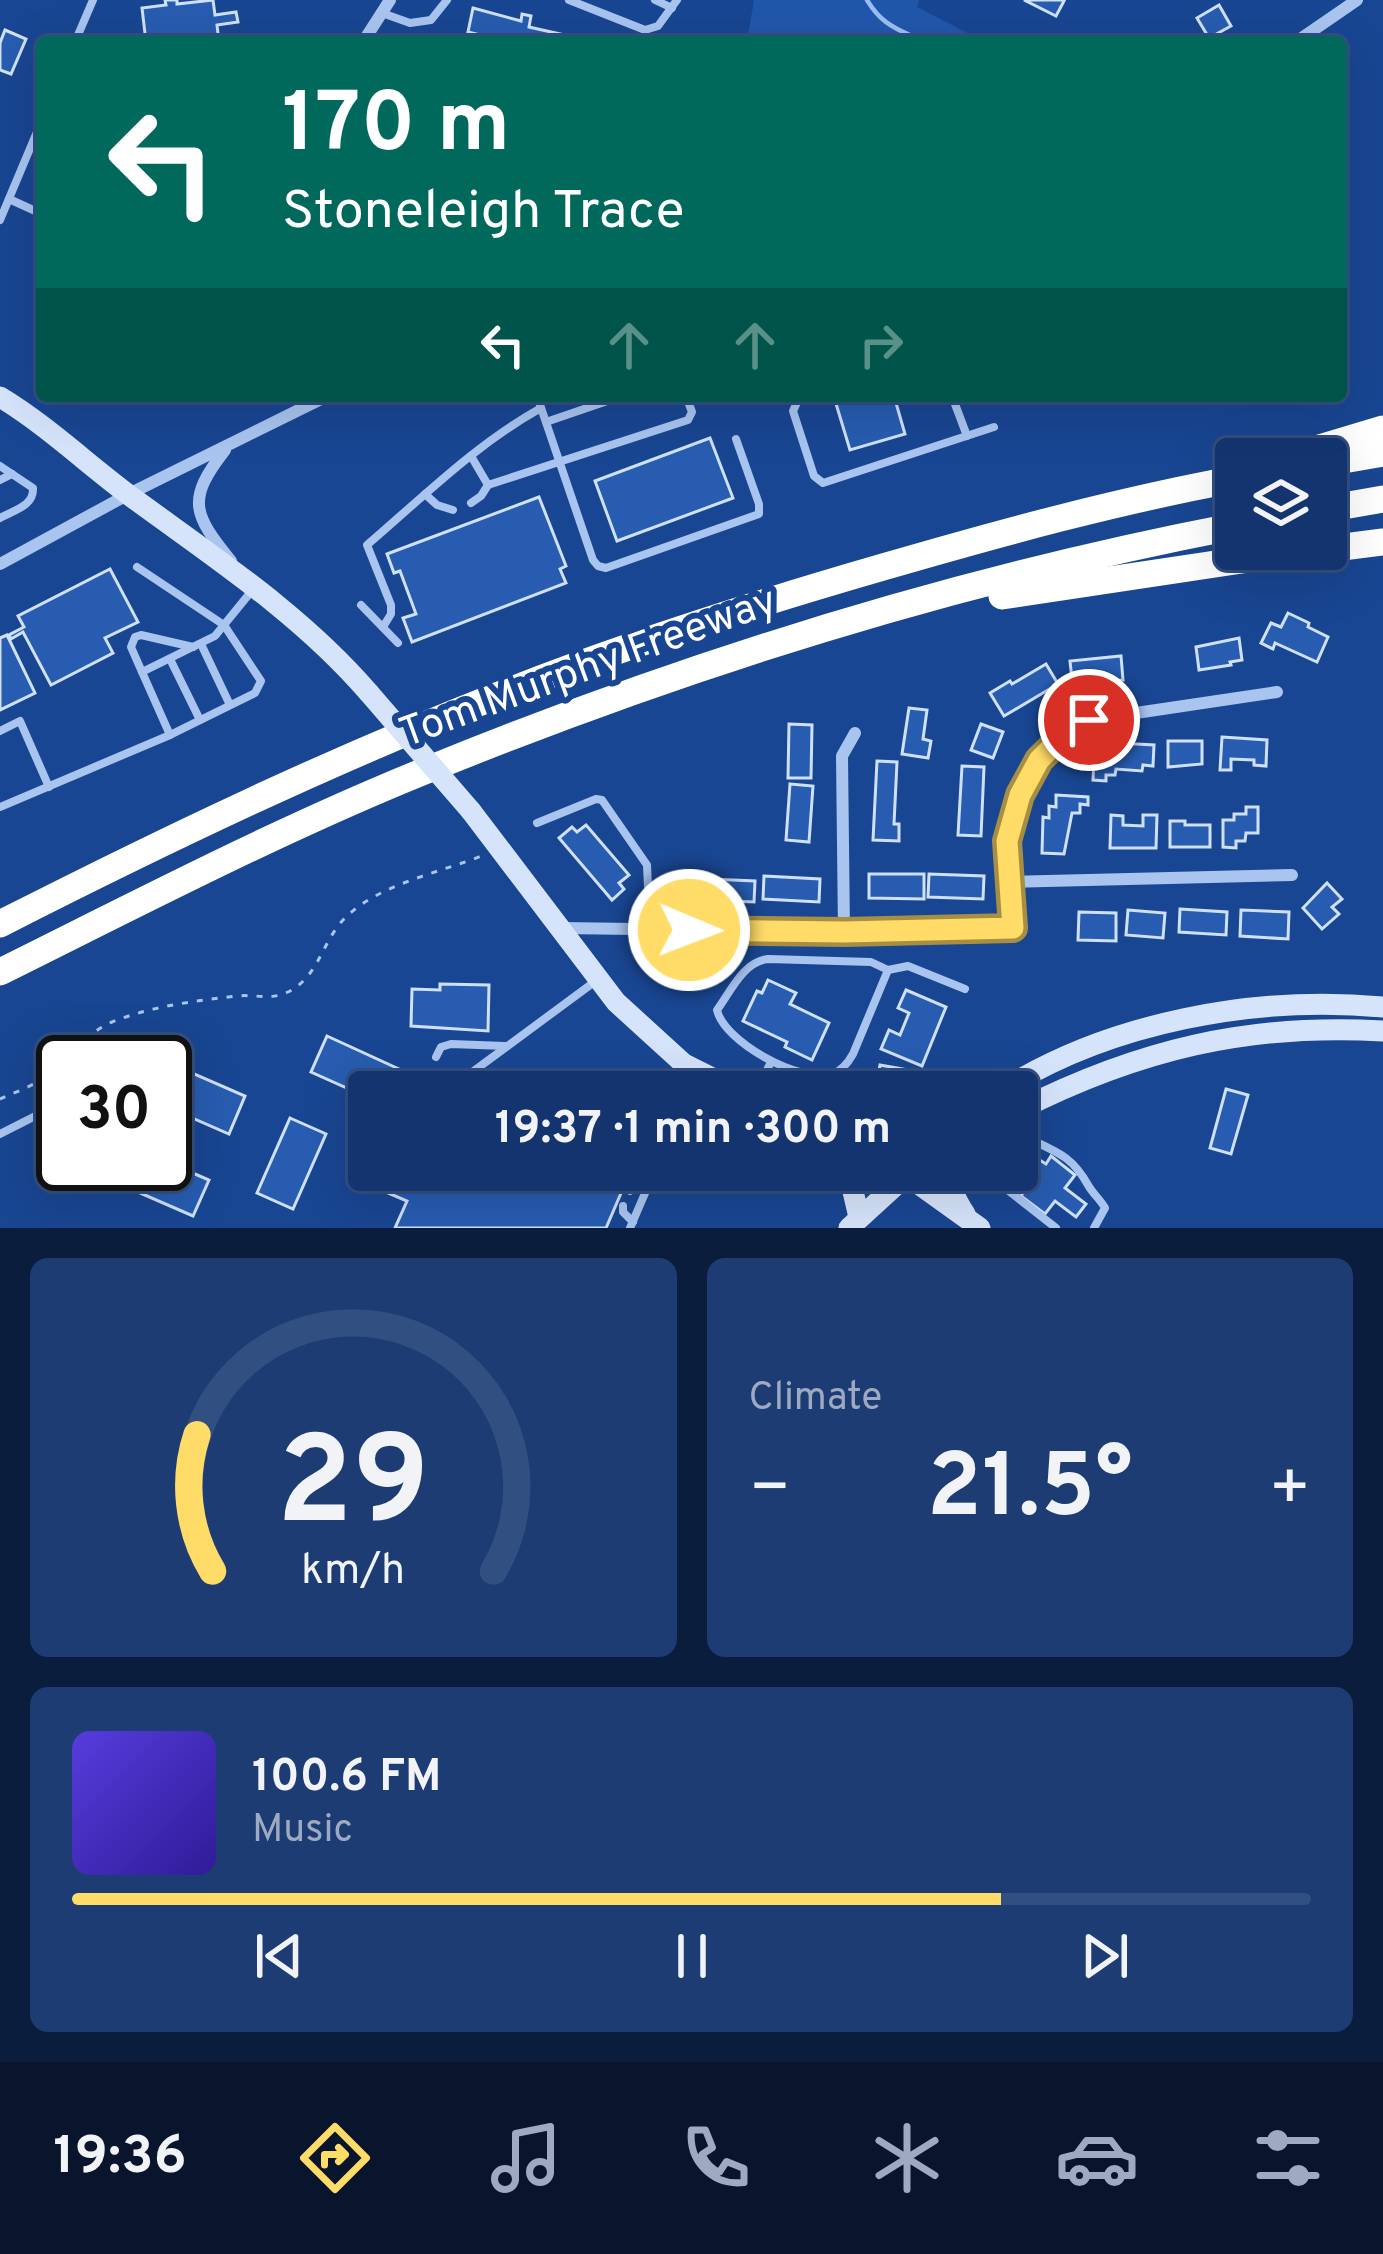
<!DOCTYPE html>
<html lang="en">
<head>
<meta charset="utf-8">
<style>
	body { margin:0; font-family:Overpass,sans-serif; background:#1c3c73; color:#f1f3f6; height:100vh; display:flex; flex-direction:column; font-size:45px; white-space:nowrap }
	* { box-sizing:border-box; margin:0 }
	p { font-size:39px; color:#9daac2 }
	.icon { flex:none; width:66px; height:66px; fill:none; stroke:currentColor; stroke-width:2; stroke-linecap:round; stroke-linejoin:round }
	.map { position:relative; height:1228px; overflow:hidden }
	.details { display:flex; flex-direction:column; gap:30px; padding:30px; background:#0a1d3c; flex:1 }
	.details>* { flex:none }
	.top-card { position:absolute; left:36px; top:36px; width:1311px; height:366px; border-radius:12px; box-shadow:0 12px 48px #0002,0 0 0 3px #324f81; background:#00695c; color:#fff; overflow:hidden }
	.tools { position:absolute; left:1215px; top:438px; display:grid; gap:24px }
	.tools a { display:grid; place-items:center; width:132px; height:132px; border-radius:12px; background:#13346e; box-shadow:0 12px 48px #0002,0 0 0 3px #324f81; font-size:60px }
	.speed { position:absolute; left:36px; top:1035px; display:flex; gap:24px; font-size:60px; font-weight:700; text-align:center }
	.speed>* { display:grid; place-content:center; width:156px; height:156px; border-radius:50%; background:#13346e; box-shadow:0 12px 48px #0002,0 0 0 3px #324f81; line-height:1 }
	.speed .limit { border:6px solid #111; border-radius:18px; background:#fff; color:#111 }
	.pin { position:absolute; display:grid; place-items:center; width:102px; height:102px; color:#fff; margin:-51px; border:6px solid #fff; border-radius:50%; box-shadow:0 3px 12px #0007 }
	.me { position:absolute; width:132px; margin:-66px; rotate:91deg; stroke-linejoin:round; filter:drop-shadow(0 0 9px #0008) }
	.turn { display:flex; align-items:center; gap:42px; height:252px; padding:0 48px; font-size:54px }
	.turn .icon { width:156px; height:156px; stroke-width:2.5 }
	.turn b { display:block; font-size:84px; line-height:102px }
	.lanes { display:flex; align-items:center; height:114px; padding:0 48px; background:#0003; justify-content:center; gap:60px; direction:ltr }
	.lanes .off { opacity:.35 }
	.big { font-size:90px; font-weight:700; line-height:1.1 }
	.details .tile { flex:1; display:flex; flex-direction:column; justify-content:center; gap:18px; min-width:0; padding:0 42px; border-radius:18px; background:#1c3c73 }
	.details .dial { align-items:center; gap:0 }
	.dial svg { height:312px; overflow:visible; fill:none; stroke:#324f81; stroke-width:7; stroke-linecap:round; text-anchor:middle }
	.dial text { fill:#f1f3f6; stroke:none }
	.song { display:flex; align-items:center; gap:36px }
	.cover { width:144px; height:144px; border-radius:18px; background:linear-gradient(135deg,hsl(250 70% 55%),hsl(250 70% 35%)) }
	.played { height:12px; border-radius:6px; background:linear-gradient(90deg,#ffdc67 75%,#324f81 75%) }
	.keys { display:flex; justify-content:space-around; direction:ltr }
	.heat { display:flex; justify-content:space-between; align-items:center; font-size:66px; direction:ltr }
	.details .tiles { flex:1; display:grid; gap:30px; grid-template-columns:1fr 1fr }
	.tile:last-child { grid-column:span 2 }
	.trip { position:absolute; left:348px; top:1071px; width:690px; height:120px; border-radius:12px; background:#13346e; box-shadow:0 12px 48px #0002,0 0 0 3px #324f81; font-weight:700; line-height:120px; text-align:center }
	.menu { display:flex; height:192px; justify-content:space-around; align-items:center; background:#08152c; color:#9daac2 }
	.menu .icon { width:84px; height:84px }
	.menu .active { color:#ffdc67 }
	.menu b { font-size:54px; color:#f1f3f6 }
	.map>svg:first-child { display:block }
	.green { fill:#2157ab }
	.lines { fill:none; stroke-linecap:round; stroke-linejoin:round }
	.stream { stroke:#9bbef2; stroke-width:4.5 }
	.building { fill:#275cb0; stroke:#cfe0fb; stroke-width:3 }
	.path { stroke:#a8c4ef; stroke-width:3; stroke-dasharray:6 9; stroke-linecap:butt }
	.lane { stroke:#a8c4ef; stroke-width:8 }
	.street { stroke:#a8c4ef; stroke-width:12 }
	.secondary { stroke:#d6e4fb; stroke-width:21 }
	.highway { stroke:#fff; stroke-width:27 }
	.secondary-bridge { stroke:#d6e4fb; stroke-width:21 }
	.route-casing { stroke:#a68f43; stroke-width:30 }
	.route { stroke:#ffdc67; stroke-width:21 }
	.labels { text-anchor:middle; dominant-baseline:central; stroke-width:12; stroke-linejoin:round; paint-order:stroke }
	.street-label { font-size:42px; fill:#fff; stroke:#194692 }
</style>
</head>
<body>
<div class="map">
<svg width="1383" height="1228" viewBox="0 0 1383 1228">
	<rect width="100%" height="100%" fill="#194692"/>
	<path class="green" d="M754,0H919L917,7L985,42H747Z"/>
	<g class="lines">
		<path class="stream" d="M867,0C879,20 891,27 912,36"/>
	</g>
	<g class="building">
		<path d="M165,0H177V4L213,0L215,15L236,12L238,22L217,25L219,42H146L142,8L166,5Z"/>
		<path d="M1024,0H1062L1064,1L1056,16Z"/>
		<path d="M1219,5L1231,26L1209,38L1197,18Z"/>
		<path d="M473,8L521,21L522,14L531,16L529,27L596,42H492L493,38L468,32Z"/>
		<path d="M5,30L26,39L11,74L0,70V43Z"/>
		<path d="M838,396H894L905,434L850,450L834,397Z"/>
		<path d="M710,438L733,498L617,541L595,481Z"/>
		<path d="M539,497L566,566L560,569L566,583L412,642L403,618L416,614L400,571L394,573L387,554Z"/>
		<path d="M110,569L138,622L105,638L113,653L51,685L23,632L11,639L9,635L24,627L18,616Z"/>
		<path d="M1288,613L1309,623L1308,627L1328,637L1317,662L1275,643L1273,649L1261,643L1271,623L1281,627Z"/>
		<path d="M7,635L35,693L0,710V638Z"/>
		<path d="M1239,638L1242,660L1230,662L1231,665L1199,670L1196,647Z"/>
		<path d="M1121,656L1123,680L1094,681L1095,687L1073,689L1070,661Z"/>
		<path d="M1046,664L1058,684L1004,716L990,693L1010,681L1012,684Z"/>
		<path d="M909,708L927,710L923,739L931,741L928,758L902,754Z"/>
		<path d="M789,724L812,725L811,778H788Z"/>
		<path d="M981,724L1003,732L993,758L971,750Z"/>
		<path d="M1222,737L1267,740L1266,766L1254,765V760L1231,759V770H1220Z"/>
		<path d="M1168,741H1202V764L1168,767Z"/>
		<path d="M1117,743L1154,745L1153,766L1143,765L1142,771L1116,769L1115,775H1106V781L1093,780L1094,757L1104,758L1105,752H1116Z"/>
		<path d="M877,761L897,762L894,824H899V841L873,840Z"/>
		<path d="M962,766L984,767L981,836L958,835Z"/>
		<path d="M790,784L813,786L809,842L786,840Z"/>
		<path d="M1056,795L1088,797V805L1080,804V813H1072L1064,854L1042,853L1043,817L1049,818V806L1056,807Z"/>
		<path d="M1246,807H1258V833H1246L1245,841H1236V848L1223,847V820H1234V814H1246Z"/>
		<path d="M1111,815L1123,816V825L1143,826V815H1157L1156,848H1110Z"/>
		<path d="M1170,821H1185V825H1210V847H1170Z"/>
		<path d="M586,825L629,875L619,883L624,889L612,900L559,838L572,827L577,832Z"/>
		<path d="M869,874H924V899L869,898Z"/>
		<path d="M929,874L984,876L983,899L928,897Z"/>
		<path d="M764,876L820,879L819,902L763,899Z"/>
		<path d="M685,878L755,881L754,902L684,899Z"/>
		<path d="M1327,883L1342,899L1332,907L1339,914L1322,929L1303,908Z"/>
		<path d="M1180,909L1227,912L1226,935L1179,932Z"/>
		<path d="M1128,910L1165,913L1163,938L1126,935Z"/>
		<path d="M1241,910L1289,912L1288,939L1240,936Z"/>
		<path d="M1079,912L1116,913V941L1078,940Z"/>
		<path d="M768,980L796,993L790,1004L829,1023L812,1060L785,1047L787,1042L743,1021L757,991L762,993Z"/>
		<path d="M440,984L489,985L488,1031L411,1026L412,989L440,990Z"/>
		<path d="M906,990L946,1007L922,1066L881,1049L889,1030L900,1035L909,1013L898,1008Z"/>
		<path d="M327,1036L401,1070L392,1092H369V1098L311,1072Z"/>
		<path d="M167,1062L245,1096L229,1134L165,1106Z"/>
		<path d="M880,1065L925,1073L922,1088L915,1087V1092H875Z"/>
		<path d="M1226,1089L1248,1095L1231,1154L1210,1148Z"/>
		<path d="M290,1118L326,1134L293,1209L257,1193Z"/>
		<path d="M1051,1156L1075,1175L1065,1188L1086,1204L1076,1217L1055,1201L1045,1214L1021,1196L1026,1188L1020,1184L1038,1159L1046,1164Z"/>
		<path d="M165,1161L209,1180L193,1216L117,1183L126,1164H165Z"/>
		<path d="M423,1170H548L574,1182L580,1170H631L606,1228H395L407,1201L381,1190L388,1175L417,1188Z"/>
	</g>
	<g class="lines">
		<path class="path" d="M0,1099C16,1092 35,1085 49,1075C70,1058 86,1033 112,1022C152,1006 194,1001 237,996C256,994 272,1001 290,991C319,975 322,942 344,919C378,884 439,873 484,855"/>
		<g class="lane">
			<path d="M569,0L645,30L658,26L677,0"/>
			<path d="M655,0L672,8"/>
			<path d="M382,13L410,23L431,20L447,0"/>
			<path d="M75,42L93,0"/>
			<path d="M9,199L42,214"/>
			<path d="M0,220L42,120"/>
			<path d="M537,396L593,560L598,566L606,568L759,514V504L736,439"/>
			<path d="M800,396L793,411L814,476L823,483L994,427"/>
			<path d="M952,396L967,436"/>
			<path d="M546,422L622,396"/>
			<path d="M471,456L488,485L688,420L692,412L686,396"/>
			<path d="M0,466L33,488C34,506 14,510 0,518"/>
			<path d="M0,480L12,474"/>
			<path d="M425,494L437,505L453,510"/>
			<path d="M471,503L481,496L488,485"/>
			<path d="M137,567L224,625L261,681L255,693L170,735"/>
			<path d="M361,605L398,643"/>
			<path d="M383,627L391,614V605L367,545C423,497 476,444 541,408"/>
			<path d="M201,644L230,705"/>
			<path d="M170,659L200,720"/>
			<path d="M142,672L131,647L135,637L141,635L193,647"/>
			<path d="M0,731L20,721L49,787"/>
			<path d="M0,807L170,735L142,672L215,636L254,588"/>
			<path d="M537,823L596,799L602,800L647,865L650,929"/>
			<path d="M768,959L871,962L888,970L853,1054C848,1063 842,1071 832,1074C801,1084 724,1042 717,1010C731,991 743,962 768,959Z"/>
			<path d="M888,970L908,966L965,989"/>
			<path d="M436,1057L441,1047L451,1044L505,1046"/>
			<path d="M462,1092L471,1073L597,980"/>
			<path d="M535,1092L540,1080"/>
			<path d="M689,1092L699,1073"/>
			<path d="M756,1092L771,1062"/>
			<path d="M1017,1115L1036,1142L1017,1155"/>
			<path d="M0,1134L63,1102"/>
			<path d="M1036,1142C1062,1154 1074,1160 1088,1185C1093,1194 1100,1199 1105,1208L1094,1228"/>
			<path d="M1002,1170L1000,1184L1056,1228"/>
			<path d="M630,1191L634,1187H648"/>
			<path d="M623,1206V1212L633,1222"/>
			<path d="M630,1228L655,1170"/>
		</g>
		<g class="street">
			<path d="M363,42L390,0"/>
			<path d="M1296,42L1357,0"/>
			<path d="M225,450C186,500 193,514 231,561"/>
			<path d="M0,564L129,494L327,396"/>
			<path d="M1010,882L1292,875"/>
			<path d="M561,928L844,932L1013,928L1007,841L1020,795L1039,760L1061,738L1089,720L1277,692"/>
			<path d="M844,932L842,756L855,733"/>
		</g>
		<g class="secondary">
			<path d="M0,397C48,426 88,465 133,498C215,558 302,615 369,693"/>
			<path d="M471,811L616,1002L684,1064L740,1092"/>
			<path d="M999,1092C1108,1022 1256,995 1383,1007"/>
			<path d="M1017,1111C1137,1050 1248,1023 1383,1031"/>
			<path d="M848,1170L859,1217"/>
			<path d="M899,1170L980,1228"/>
			<path d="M952,1170C949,1187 956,1200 965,1214"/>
			<path d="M849,1228L908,1174L920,1170"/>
		</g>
		<g class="highway">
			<path d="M1283,459L1383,429"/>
			<path d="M1326,463L1383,453"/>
			<path d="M1326,509L1383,499"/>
			<path d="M1002,596L1242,560L1383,542"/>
			<path d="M0,924C165,840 332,760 504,693C628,644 755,604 883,567C1000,533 1117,501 1236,479"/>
			<path d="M0,972C141,902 281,829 427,770C687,664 960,579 1236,526"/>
		</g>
		<path class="secondary-bridge" d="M369,693L471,811"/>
	</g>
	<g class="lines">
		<g class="route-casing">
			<path id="route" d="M689,930L844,932L1013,928L1007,841L1020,795L1039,760L1061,738L1089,720"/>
		</g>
		<use href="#route" class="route"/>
	</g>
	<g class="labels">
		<g class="street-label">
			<text transform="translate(589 669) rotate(-20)">Tom Murphy Freeway</text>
		</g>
	</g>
</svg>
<div class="tools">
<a><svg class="icon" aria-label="layers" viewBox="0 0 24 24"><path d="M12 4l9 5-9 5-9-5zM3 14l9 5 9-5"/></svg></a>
</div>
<div class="speed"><div class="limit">30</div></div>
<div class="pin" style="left:1089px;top:720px;background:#d93025"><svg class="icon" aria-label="arrive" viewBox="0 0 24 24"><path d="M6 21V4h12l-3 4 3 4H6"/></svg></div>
<svg class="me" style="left:689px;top:930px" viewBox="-20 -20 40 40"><circle r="17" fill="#ffdc67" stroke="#fff" stroke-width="3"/><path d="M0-11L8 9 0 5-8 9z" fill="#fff"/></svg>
<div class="trip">19:37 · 1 min · 300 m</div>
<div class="top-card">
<div class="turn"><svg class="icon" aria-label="left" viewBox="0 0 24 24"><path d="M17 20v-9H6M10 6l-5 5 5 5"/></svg><div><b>170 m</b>Stoneleigh Trace</div></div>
<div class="lanes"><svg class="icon" aria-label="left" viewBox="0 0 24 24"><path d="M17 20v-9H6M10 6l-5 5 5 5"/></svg><svg class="icon off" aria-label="ahead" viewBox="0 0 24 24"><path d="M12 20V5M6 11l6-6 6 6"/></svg><svg class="icon off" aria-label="ahead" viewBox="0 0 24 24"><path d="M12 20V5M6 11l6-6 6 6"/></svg><svg class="icon off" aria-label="right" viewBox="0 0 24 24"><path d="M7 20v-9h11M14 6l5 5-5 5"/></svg></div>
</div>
</div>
<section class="details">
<div class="tiles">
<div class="tile dial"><svg viewBox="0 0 100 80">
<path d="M14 69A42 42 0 1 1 86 69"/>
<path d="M14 69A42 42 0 0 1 10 34" stroke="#ffdc67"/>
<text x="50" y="56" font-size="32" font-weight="700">29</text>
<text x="50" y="72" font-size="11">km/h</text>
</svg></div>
<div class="tile"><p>Climate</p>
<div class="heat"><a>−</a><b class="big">21.5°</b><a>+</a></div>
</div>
<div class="tile">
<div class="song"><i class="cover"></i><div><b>100.6 FM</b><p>Music</p></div></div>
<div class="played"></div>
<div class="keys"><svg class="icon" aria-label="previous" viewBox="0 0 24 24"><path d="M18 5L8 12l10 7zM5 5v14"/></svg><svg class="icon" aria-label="pause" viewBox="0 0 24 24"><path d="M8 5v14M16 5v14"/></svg><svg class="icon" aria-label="next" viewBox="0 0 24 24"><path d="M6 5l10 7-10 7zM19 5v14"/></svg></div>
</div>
</div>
</section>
<nav class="menu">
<b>19:36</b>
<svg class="icon active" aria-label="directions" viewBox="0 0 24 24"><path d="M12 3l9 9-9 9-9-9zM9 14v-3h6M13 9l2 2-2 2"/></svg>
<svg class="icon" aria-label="music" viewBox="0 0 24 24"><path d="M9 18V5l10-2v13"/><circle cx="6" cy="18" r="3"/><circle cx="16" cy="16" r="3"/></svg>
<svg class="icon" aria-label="phone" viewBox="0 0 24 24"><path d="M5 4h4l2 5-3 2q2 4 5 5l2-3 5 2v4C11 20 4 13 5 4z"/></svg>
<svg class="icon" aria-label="climate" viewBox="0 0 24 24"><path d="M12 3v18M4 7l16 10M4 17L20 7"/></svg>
<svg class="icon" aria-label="car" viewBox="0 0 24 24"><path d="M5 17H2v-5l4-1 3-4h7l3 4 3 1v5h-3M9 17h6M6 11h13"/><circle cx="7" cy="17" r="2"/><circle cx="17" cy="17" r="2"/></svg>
<svg class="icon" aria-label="filters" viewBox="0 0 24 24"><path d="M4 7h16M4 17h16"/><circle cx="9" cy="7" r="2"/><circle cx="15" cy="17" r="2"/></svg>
</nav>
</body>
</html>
